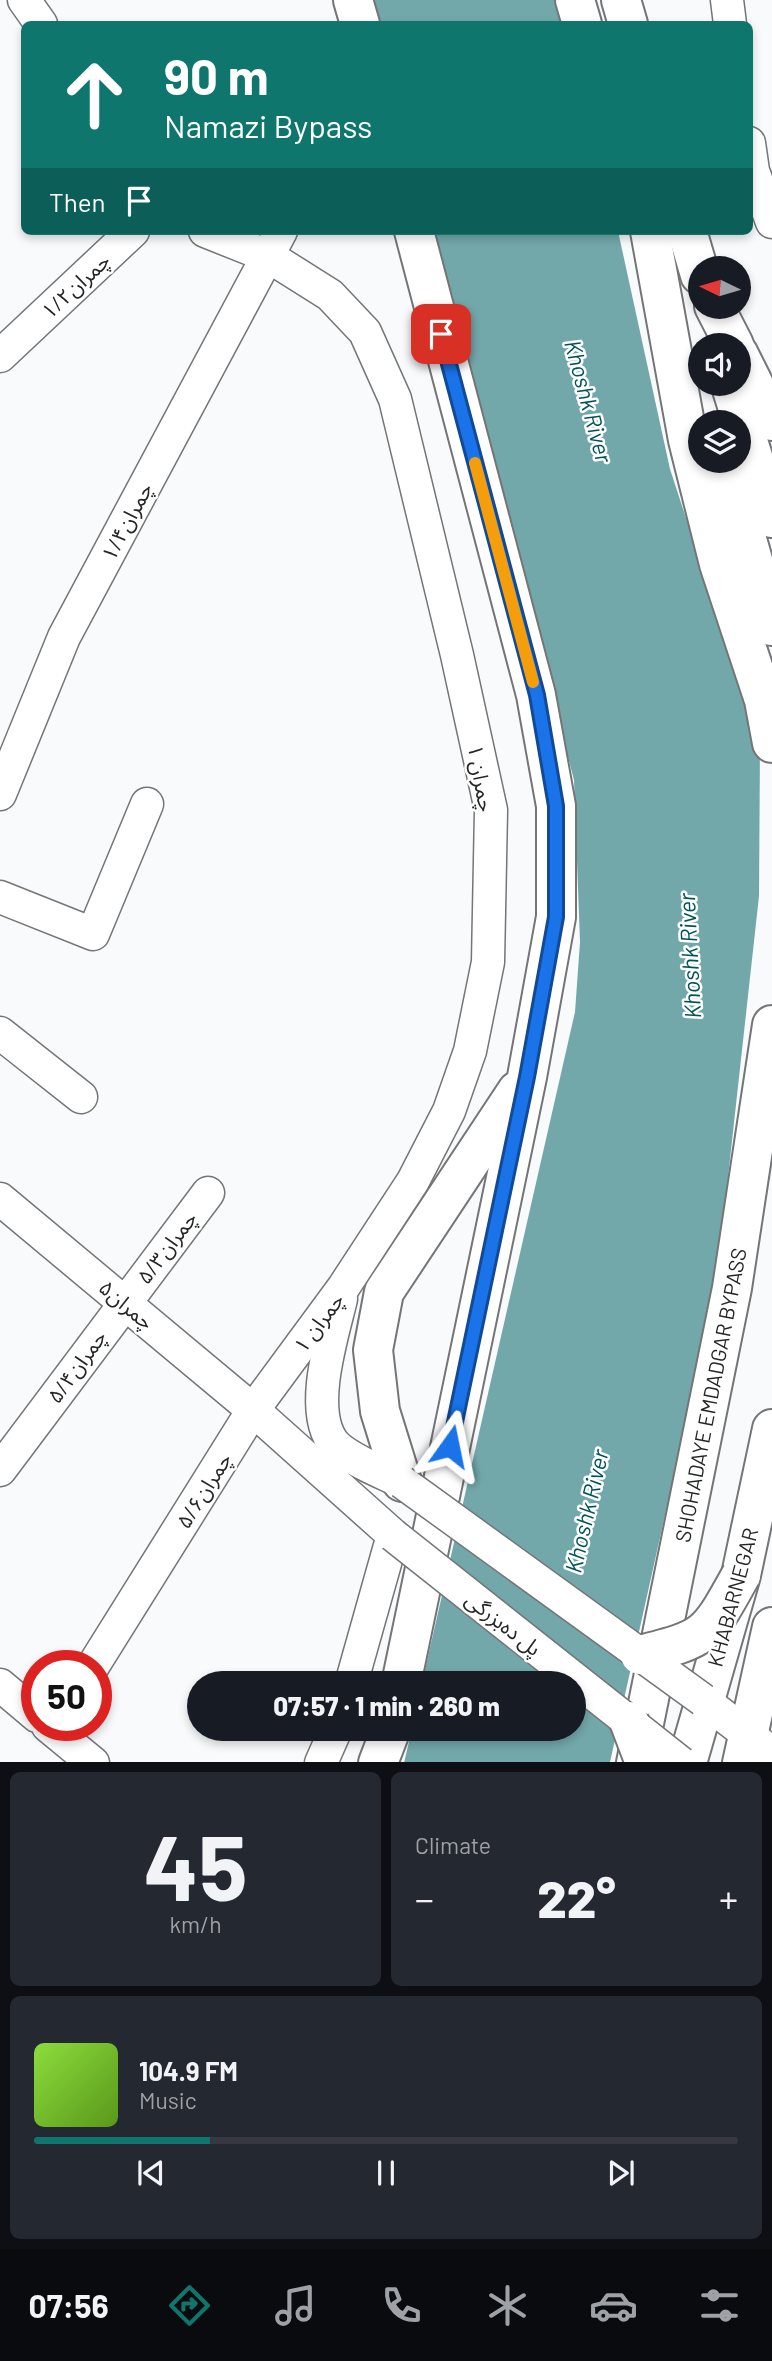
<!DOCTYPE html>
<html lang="en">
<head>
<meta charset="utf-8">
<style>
	body { margin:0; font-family:Barlow,"Noto Sans Arabic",sans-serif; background:#242831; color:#f1f3f6; height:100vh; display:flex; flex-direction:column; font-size:26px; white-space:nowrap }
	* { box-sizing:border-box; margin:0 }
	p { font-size:23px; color:#9ea1a6 }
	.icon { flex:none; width:38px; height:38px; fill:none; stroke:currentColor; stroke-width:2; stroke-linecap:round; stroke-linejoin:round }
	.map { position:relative; height:1762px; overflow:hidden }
	.panel { display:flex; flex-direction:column; gap:10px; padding:10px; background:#0d0f14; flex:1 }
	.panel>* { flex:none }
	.guide { position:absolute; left:21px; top:21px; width:732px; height:214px; border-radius:10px; box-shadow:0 4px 10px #0003; background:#0f766e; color:#fff; overflow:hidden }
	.needle { width:46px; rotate:275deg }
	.controls { position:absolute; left:688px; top:256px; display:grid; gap:14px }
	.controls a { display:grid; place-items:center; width:63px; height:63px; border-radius:50%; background:#171b24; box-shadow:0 4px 10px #0003; font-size:35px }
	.speed { position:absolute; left:21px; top:1650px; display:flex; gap:14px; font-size:35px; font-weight:700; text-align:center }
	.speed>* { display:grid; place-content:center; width:91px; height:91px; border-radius:50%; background:#171b24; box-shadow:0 4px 10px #0003; line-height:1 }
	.speed .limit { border:10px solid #d22; background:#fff; color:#111 }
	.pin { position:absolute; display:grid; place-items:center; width:60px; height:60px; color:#fff; margin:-30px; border-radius:14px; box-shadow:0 4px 10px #0006 }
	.me { position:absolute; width:77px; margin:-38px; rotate:12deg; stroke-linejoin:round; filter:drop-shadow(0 0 5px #0008) }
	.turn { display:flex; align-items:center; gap:24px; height:147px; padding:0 28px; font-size:32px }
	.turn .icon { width:91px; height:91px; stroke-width:2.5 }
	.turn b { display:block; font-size:49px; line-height:60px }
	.then { display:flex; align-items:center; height:66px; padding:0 28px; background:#0003; gap:14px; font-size:26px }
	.big { font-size:52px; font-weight:800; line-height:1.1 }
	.panel .card { flex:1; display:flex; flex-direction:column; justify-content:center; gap:10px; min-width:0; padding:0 24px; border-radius:10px; background:#242831 }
	.panel .dial { align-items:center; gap:0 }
	.dial b { font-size:91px; line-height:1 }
	.song { display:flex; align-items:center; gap:21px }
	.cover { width:84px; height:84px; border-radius:10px; background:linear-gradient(135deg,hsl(90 70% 55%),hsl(90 70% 35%)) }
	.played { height:7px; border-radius:4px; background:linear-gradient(90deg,#0f766e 25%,#363941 25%) }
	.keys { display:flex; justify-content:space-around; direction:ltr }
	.heat { display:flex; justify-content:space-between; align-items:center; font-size:38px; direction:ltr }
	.panel .tiles { flex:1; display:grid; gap:10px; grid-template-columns:1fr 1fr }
	.card:last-child { grid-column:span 2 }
	.trip { position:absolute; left:187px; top:1671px; width:399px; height:70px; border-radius:35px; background:#171b24; box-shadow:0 4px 10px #0003; font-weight:800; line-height:70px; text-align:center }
	.tabs { display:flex; height:112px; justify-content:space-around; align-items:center; background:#090b0e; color:#9ea1a6 }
	.tabs .icon { width:49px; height:49px }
	.tabs .on { color:#0f766e }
	.tabs b { font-size:32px; color:#f1f3f6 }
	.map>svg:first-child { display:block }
	.water { fill:#73a8ab }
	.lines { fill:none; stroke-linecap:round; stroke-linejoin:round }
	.minor-casing { stroke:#747577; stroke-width:35 }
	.major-casing { stroke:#747577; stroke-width:42 }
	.minor { stroke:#fff; stroke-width:32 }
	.major { stroke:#fff; stroke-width:38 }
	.minor-bridge-casing { stroke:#747577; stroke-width:35; stroke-linecap:butt }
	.major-bridge-casing { stroke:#747577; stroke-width:42; stroke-linecap:butt }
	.minor-bridge { stroke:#fff; stroke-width:32 }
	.major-bridge { stroke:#fff; stroke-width:38 }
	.route-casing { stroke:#114b97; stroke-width:18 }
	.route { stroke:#1a73e8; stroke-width:12 }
	.slow { stroke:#f59e0b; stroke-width:12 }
	.labels { text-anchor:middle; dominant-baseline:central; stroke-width:5; stroke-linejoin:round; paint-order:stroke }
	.street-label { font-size:21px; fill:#242525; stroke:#fff }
	.water-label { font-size:23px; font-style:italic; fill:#005357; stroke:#fff }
</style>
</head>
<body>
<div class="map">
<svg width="772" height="1763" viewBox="0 0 772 1763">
	<rect width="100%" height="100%" fill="#f9fafc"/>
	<g class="water">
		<path d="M372,0H564L571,24H379Z"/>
		<path d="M432,231H618L670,469L760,745L759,896L716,1286L610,1762L404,1763L412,1729H574V1684L422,1683L575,1012L580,942L574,780Z"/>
	</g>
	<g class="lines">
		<g class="minor-casing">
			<g id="minor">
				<path d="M24,0L41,24"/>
				<path d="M727,0L730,24"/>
				<path d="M749,143L753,171L772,222"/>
				<path d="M0,356L133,231"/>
				<path d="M0,794L64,637L281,231"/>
				<path d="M0,897L93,934L147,804"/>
				<path d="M0,1033L81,1097"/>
				<path d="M0,1199L253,1410L393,1535L351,1684"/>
				<path d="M341,1299C332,1337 309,1407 332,1441C343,1457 384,1473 402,1482"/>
				<path d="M0,1470L208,1193"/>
				<path d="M93,1666L253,1410L343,1288L413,1181L449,1111L470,1051L488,962L491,810L457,655L395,399L365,332L330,295L268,256L205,231"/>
				<path d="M0,1685L37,1716"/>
				<path d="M703,1700L772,1753"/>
				<path d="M48,1726L93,1763"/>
				<path d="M321,1763L336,1729"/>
			</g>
		</g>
		<g class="major-casing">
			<g id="major">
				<path d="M353,0L360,24"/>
				<path d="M575,0L582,24"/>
				<path d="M621,0L628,24"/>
				<path d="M650,231L688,440L719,564L764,700L772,743"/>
				<path d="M687,231L700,275"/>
				<path d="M714,306L734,345"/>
				<path d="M738,353L772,421"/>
				<path d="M730,383L772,518"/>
				<path d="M724,460L772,626"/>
				<path d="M402,1482L380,1411L373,1350L384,1292L517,1091"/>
				<path d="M401,1684L527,1077L556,917V806L536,695L414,231"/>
				<path d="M378,1763L391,1729"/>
				<path d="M636,1763L732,1288L772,1025"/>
				<path d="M687,1763L741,1575L772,1429"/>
				<path d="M742,1763L772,1627"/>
			</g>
		</g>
		<use href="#minor" class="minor"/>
		<use href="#major" class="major"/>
		<g class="minor-bridge-casing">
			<g id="minor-bridge">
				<path d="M402,1482L703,1700"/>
				<path d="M393,1535L681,1763"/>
			</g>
		</g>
		<g class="major-bridge-casing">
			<g id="major-bridge">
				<path d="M640,1655C708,1638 707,1636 741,1575"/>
				<path d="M629,1721L645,1763"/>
			</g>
		</g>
		<use href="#minor-bridge" class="minor-bridge"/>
		<use href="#major-bridge" class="major-bridge"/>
	</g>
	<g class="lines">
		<g class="route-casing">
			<path id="route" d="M441,334L537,695L556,806V917L527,1077L450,1446"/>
		</g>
		<use href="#route" class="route"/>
		<path class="slow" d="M475,463L533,682"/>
	</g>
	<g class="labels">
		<g class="street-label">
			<text transform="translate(75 285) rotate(-43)">چمران۱/۲</text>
			<text transform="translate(126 521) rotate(-62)">چمران۱/۴</text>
			<text transform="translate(482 778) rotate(80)">چمران ۱</text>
			<text transform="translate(166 1247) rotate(-53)">چمران۵/۳</text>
			<text transform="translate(127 1304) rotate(40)">چمران۵</text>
			<text transform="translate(318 1322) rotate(-53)">چمران ۱</text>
			<text transform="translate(76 1366) rotate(-54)">چمران۵/۴</text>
			<text transform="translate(710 1395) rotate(-79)">SHOHADAYE EMDADGAR BYPASS</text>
			<text transform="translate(203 1490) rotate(-58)">چمران۵/۶</text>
			<text transform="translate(732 1597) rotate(-75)">KHABARNEGAR</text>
			<text transform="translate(504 1623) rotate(38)">پل ده‌بزرگی</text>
		</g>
		<g class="water-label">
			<text transform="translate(589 401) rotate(75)">Khoshk River</text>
			<text transform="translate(689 956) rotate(-93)">Khoshk River</text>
			<text transform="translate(586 1511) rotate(-77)">Khoshk River</text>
		</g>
	</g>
</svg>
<div class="controls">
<a><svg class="needle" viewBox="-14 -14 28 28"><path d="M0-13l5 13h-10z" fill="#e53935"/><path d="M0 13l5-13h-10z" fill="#9ea1a6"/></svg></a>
<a><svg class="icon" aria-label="sound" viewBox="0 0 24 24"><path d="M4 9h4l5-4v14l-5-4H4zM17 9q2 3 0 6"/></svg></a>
<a><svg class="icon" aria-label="layers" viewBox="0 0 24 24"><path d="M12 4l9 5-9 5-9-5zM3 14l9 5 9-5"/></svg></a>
</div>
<div class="speed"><div class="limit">50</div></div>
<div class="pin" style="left:441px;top:334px;background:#d93025"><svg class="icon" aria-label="arrive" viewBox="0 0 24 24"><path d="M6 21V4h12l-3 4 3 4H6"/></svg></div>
<svg class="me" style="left:450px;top:1446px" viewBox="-20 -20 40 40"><path d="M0-17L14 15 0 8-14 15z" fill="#1a73e8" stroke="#fff" stroke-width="4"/></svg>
<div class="trip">07:57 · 1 min · 260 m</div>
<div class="guide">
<div class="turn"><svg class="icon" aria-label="ahead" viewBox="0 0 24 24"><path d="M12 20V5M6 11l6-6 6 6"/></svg><div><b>90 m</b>Namazi Bypass</div></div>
<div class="then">Then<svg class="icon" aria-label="arrive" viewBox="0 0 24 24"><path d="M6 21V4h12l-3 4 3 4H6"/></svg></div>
</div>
</div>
<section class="panel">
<div class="tiles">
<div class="card dial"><b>45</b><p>km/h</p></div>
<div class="card"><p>Climate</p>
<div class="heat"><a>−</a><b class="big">22°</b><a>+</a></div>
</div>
<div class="card">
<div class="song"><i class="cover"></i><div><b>104.9 FM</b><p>Music</p></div></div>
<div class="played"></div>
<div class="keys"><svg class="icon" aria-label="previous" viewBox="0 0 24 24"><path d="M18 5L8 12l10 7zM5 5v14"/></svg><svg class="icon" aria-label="pause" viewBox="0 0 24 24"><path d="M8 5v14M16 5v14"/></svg><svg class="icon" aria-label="next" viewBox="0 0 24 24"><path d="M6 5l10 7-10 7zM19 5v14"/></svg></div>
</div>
</div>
</section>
<nav class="tabs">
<b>07:56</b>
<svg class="icon on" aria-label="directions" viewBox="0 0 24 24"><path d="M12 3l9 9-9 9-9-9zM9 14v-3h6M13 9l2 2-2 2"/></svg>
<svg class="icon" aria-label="music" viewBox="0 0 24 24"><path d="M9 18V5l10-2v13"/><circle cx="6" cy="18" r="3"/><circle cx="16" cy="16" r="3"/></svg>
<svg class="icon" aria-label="phone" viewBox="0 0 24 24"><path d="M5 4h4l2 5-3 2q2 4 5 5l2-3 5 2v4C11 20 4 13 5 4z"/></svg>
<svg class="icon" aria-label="climate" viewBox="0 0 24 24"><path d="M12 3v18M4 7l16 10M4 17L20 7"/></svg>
<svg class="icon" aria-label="car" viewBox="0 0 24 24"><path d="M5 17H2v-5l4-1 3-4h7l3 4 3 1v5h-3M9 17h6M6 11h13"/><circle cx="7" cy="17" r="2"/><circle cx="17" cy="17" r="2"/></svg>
<svg class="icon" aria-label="filters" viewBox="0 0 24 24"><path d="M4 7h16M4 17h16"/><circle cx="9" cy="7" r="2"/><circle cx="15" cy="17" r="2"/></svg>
</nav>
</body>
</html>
